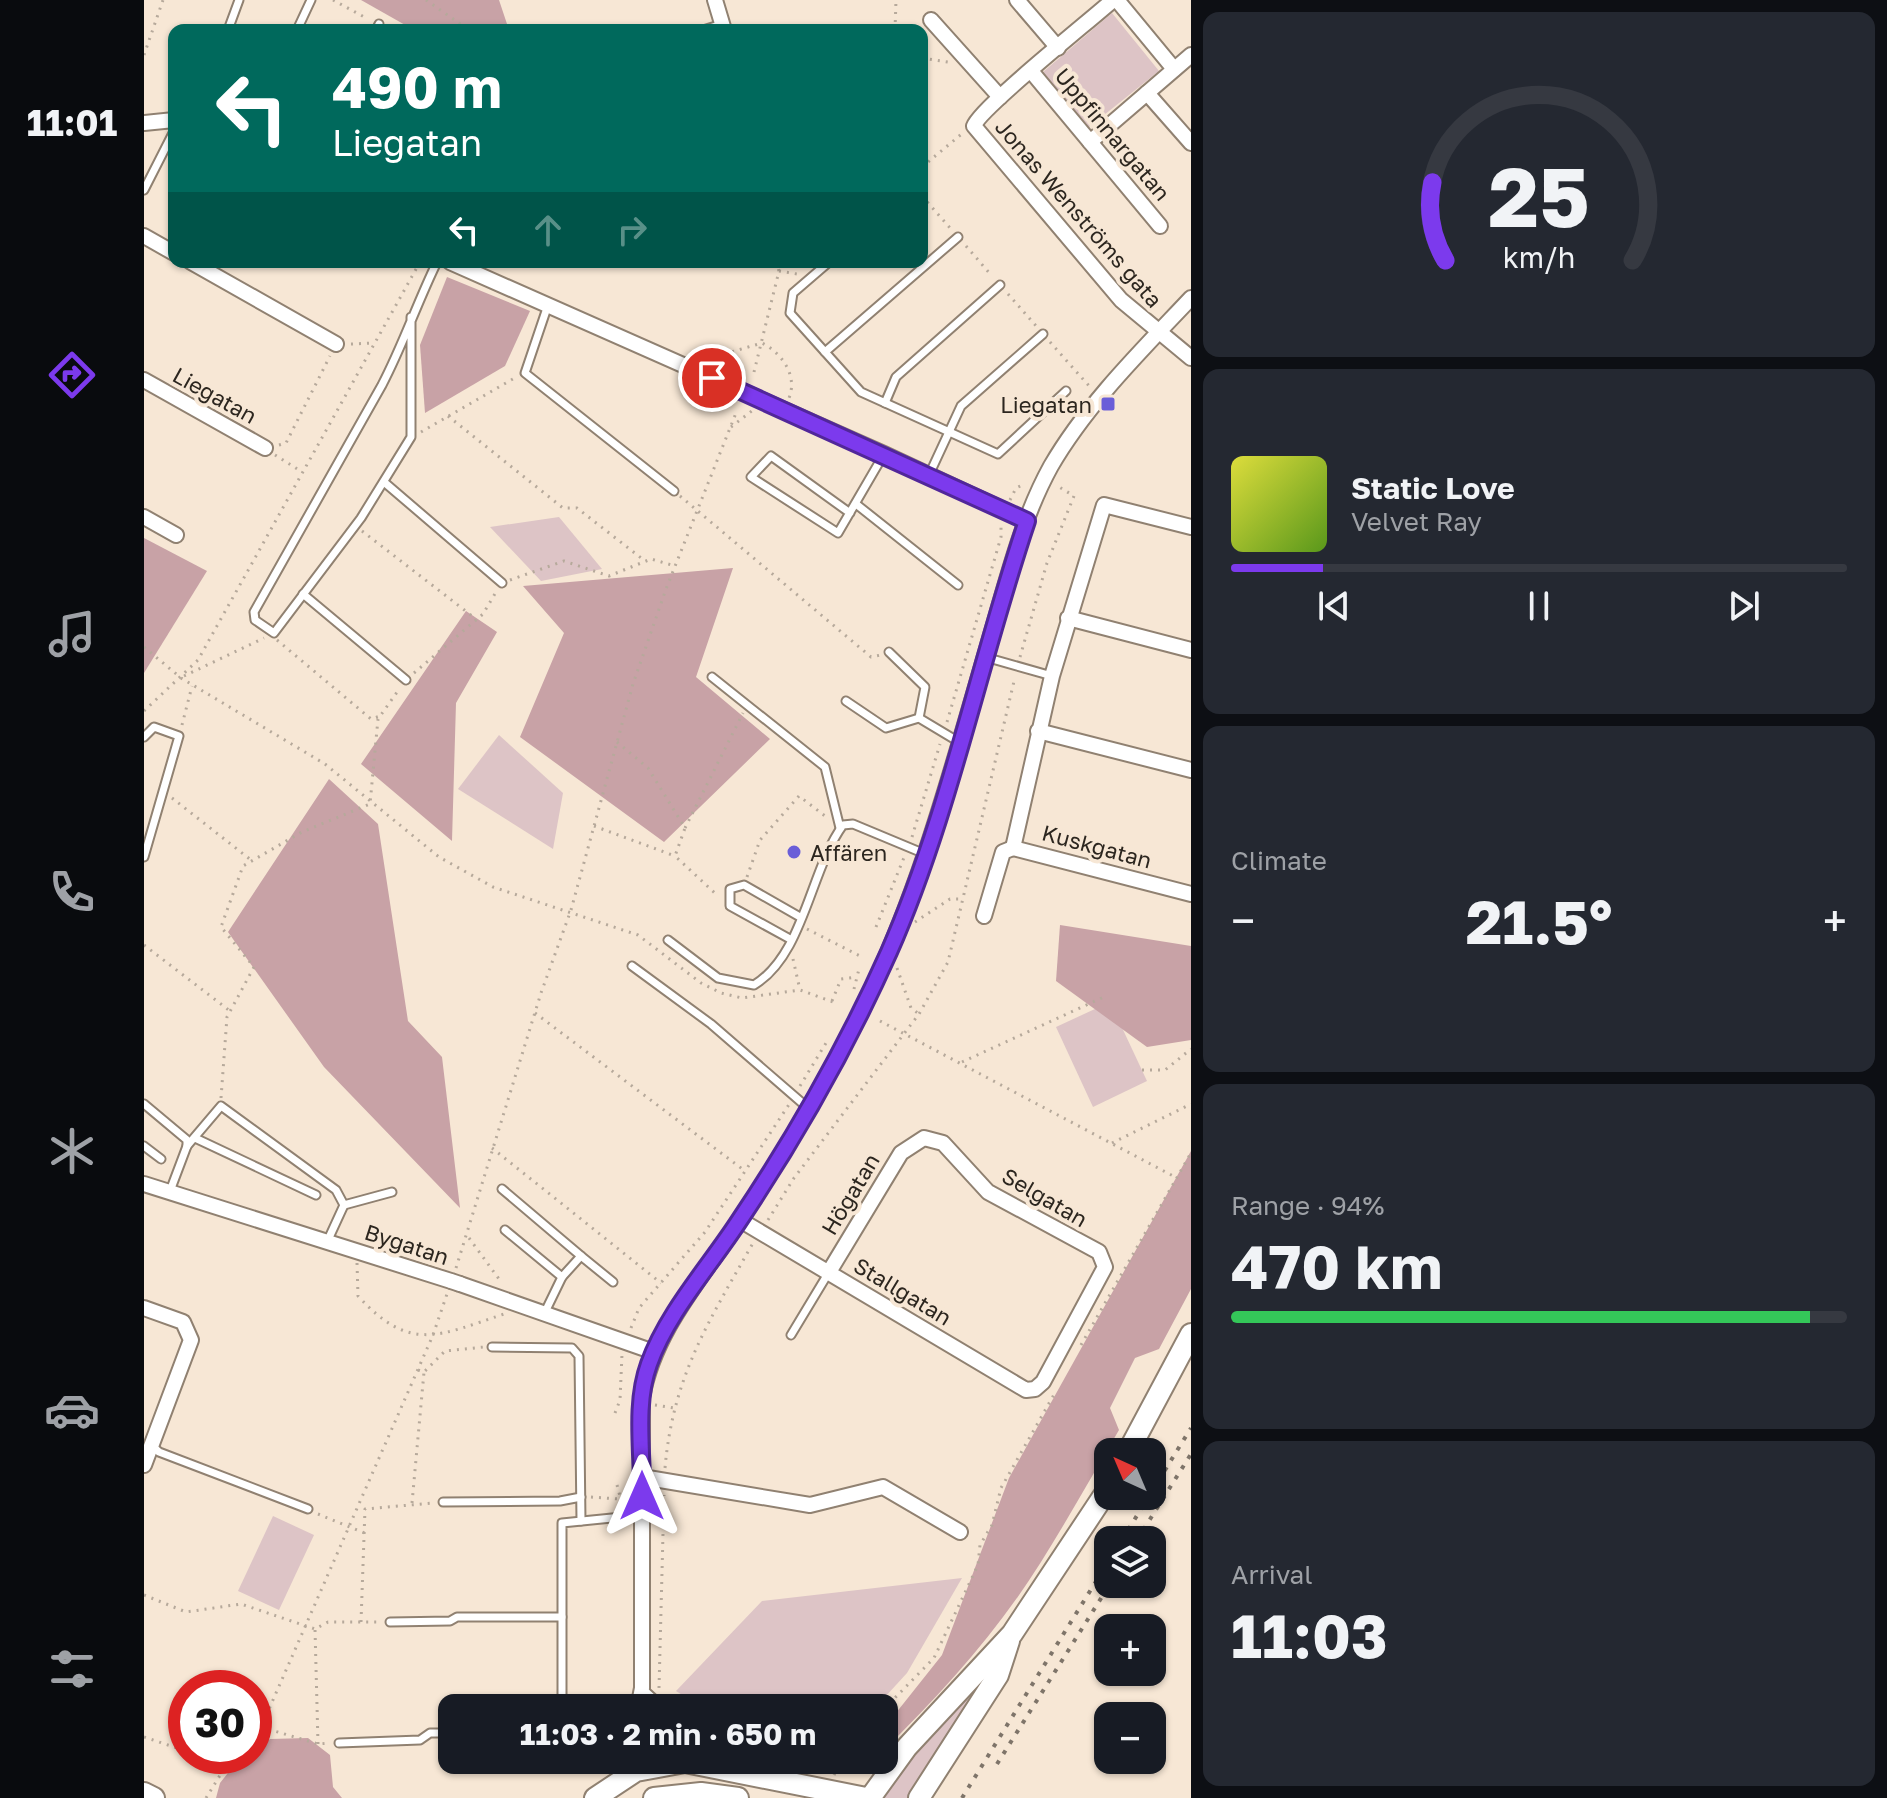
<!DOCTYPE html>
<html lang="en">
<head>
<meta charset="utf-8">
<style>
	body { margin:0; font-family:"Golos Text",sans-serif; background:#242831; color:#f1f3f6; height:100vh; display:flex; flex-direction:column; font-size:30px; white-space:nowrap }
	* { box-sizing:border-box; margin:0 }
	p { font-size:26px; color:#9ea1a6 }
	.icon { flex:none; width:44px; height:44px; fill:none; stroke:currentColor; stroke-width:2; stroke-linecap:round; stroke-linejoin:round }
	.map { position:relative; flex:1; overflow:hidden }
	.sheet { display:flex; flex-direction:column; gap:12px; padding:12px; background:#0d0f14; width:696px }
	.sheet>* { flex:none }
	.hud { position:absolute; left:24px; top:24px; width:760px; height:244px; border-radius:16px; box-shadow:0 2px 6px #0004; background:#00695c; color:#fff; overflow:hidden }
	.needle { width:52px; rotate:316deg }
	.fabs { position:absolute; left:950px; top:1438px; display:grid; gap:16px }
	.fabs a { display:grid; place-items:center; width:72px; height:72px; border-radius:16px; background:#171b24; box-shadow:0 2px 6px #0004; font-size:40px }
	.speed { position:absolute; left:24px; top:1670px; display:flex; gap:16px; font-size:40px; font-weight:700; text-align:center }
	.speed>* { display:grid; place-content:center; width:104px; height:104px; border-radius:50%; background:#171b24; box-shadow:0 2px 6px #0004; line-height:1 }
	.speed .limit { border:12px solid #d22; background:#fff; color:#111 }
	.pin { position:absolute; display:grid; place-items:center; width:68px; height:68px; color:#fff; margin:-34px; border:4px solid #fff; border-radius:50%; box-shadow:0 2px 8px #0007 }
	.me { position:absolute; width:88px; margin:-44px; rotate:0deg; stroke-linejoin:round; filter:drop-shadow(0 0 6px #0008) }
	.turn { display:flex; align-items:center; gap:28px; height:168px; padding:0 32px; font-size:36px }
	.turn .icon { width:104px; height:104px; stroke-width:2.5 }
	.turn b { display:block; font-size:56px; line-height:68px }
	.lanes { display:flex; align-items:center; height:76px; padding:0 32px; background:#0003; justify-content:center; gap:40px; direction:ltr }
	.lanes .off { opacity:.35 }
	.big { font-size:60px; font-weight:700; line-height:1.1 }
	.sheet .tile { flex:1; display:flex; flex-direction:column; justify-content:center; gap:12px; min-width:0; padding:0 28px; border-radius:16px; background:#242831 }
	.sheet .dial { align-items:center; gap:0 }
	.dial svg { height:208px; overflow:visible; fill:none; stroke:#363941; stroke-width:7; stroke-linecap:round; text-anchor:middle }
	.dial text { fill:#f1f3f6; stroke:none }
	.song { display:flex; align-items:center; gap:24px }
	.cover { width:96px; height:96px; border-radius:12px; background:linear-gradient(135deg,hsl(60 70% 55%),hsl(90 70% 35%)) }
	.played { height:8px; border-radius:4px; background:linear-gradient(90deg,#7c3aed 15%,#363941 15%) }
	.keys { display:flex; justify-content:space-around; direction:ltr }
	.heat { display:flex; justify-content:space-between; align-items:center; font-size:44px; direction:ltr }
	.charge { height:12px; border-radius:6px; background:linear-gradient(90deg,#34c759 94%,#363941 0) }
	.trip { position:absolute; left:294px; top:1694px; width:460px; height:80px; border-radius:16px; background:#171b24; box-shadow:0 2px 6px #0004; font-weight:700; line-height:80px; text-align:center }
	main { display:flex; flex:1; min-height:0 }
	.tab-bar { display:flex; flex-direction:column; width:144px; justify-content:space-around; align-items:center; background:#090b0e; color:#9ea1a6 }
	.tab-bar .icon { width:56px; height:56px }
	.tab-bar .on { color:#7c3aed }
	.tab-bar b { font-size:36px; color:#f1f3f6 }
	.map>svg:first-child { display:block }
	.green { fill:#ddc4c6 }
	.forest { fill:#c8a2a6 }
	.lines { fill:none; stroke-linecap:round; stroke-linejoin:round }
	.lane-casing { stroke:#908171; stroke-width:11 }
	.street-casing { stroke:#908171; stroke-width:18 }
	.secondary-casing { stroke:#908171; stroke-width:24 }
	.path { stroke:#b6a99b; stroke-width:3; stroke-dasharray:2 6; stroke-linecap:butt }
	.lane { stroke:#fff; stroke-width:7 }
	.street { stroke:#fff; stroke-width:14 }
	.secondary { stroke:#fff; stroke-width:20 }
	.rail { stroke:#7e7469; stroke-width:4; stroke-dasharray:4 8; stroke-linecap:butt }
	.street-bridge-casing { stroke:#908171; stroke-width:18; stroke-linecap:butt }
	.street-bridge { stroke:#fff; stroke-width:14 }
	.route-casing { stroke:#51269a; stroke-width:20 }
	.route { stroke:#7c3aed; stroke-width:14 }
	.poi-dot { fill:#6a5ed8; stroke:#f7e7d5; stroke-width:3 }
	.labels { text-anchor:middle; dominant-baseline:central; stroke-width:8; stroke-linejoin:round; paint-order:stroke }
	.street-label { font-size:22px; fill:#2c261f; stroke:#f7e7d5 }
	.poi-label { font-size:22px; fill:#2c261f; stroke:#f7e7d5; text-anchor:end }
</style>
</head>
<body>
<main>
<nav class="tab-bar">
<b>11:01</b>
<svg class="icon on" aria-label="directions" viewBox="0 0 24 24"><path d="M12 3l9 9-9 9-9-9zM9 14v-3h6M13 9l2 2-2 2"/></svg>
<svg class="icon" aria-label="music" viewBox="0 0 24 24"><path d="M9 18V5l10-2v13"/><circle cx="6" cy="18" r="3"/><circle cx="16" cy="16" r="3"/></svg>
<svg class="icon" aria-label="phone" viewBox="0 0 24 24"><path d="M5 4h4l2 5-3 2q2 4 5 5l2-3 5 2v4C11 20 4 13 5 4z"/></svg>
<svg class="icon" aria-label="climate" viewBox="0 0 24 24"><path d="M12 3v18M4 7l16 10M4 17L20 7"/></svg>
<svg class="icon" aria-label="car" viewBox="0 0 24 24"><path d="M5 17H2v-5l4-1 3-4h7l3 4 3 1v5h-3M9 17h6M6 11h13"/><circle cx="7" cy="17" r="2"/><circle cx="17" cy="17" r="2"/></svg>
<svg class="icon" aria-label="filters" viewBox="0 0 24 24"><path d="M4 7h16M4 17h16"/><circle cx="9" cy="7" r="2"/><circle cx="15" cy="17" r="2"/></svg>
</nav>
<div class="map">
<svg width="1047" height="1798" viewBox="0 0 1047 1798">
	<rect width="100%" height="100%" fill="#f7e7d5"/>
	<g class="green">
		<path d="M968,13L1015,71L945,127L899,72Z"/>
		<path d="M415,517L458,569L397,581L346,527Z"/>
		<path d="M355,735L419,793L409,849L314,789Z"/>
		<path d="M966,1002L1003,1081L949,1107L912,1027Z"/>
		<path d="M129,1516L170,1535L135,1610L94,1591Z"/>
		<path d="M818,1578L763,1673L731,1708H559L532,1691L618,1601Z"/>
		<path d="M850,1663L767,1798H739L735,1794L745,1780Z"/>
	</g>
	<g class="forest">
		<path d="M217,0H355L365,30H270Z"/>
		<path d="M303,277L386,311L361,366L281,413L276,345Z"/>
		<path d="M0,538L63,571L0,673Z"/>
		<path d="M589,568L552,677L626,739L520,842L376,737L420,633L379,586Z"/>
		<path d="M322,611L353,632L312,703L308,841L217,764Z"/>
		<path d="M185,779L234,824L264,1021L298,1057L316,1208L180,1067L84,932Z"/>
		<path d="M916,925L1047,946V1040L1003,1047L912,981Z"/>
		<path d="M1047,1151V1289L1015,1349L991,1358L966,1408L975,1430C949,1474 924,1519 897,1562C854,1631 798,1693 740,1750V1728L798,1655L865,1478Z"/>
		<path d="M164,1738L186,1755L189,1787L198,1798H72L76,1783L95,1759L110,1756V1749L126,1739Z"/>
	</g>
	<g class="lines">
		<g class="lane-casing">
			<g id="lane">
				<path d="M84,30L95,0"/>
				<path d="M153,30L167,0"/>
				<path d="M232,30L235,24"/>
				<path d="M559,30L578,24"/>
				<path d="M0,190L30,131"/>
				<path d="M685,262L649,293L646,313L717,392L854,454L922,391"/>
				<path d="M404,305L381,373L530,491"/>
				<path d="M267,317V437L217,518L130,633L111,620L110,612L238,385C259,345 273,303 293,262"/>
				<path d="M681,352L814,237"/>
				<path d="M741,403L752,377L856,285"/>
				<path d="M785,475L817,406L899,334"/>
				<path d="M240,482L358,583"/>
				<path d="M712,504L814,585"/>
				<path d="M706,513L627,456L607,477L694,533L740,454"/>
				<path d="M159,594L262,680"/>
				<path d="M745,652L781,687L775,718"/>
				<path d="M841,657L908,676"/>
				<path d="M568,677L681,767L696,828"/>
				<path d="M702,701L742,728L775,718L815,742"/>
				<path d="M0,737L10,727L35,736L0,857"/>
				<path d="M646,939L586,906V889L600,885L656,917"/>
				<path d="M524,940L574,978L610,985C660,955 666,870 699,825L709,824L781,854"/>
				<path d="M488,966L567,1024L664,1108"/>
				<path d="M0,1104L43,1140V1146"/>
				<path d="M51,1138L172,1195"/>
				<path d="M0,1146L17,1159"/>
				<path d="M358,1189L437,1256L418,1277L401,1312"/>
				<path d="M26,1191L43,1146L77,1106L192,1190L200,1205L183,1242"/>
				<path d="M200,1205L248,1192"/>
				<path d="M361,1230L418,1277"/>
				<path d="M437,1256L469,1282"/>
				<path d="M647,1335L685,1272"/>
				<path d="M348,1347L428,1348L435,1356L437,1521"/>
				<path d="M7,1445L15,1452L164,1509"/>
				<path d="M299,1502L416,1501L437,1497"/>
				<path d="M246,1622L306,1621L313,1617H418"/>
				<path d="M498,1688L520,1708"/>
				<path d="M418,1708V1523L498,1515"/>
				<path d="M195,1743L276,1740L286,1733H308"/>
			</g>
		</g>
		<g class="street-casing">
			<g id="street">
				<path d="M571,0L580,30"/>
				<path d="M873,0L914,48"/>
				<path d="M969,0C948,19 835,109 830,126L977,300L1047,358"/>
				<path d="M973,0L1030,69"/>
				<path d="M787,20L856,97"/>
				<path d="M887,71L1016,226"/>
				<path d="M1003,93L1047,143"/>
				<path d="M0,123L30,120"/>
				<path d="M946,142L1047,55"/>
				<path d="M0,236L30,253"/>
				<path d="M47,262L192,344"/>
				<path d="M306,262L740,454L883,521"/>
				<path d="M0,380L121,448"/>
				<path d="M0,517L32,535"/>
				<path d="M924,618L1047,650"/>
				<path d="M894,731L1047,770"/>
				<path d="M869,848L908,676L960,505L1047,527"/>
				<path d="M869,848L1047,894"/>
				<path d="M840,916L859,852L869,848"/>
				<path d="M0,1184L307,1281"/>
				<path d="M596,1220L882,1390L891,1389L899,1382L961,1267L955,1252L844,1192L799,1143L780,1138L757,1153L685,1272"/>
				<path d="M316,1284L510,1352"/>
				<path d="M0,1308L39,1322L47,1340L0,1465"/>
				<path d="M498,1477L666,1505L739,1487L816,1532"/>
				<path d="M494,1708L498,1688V1398C510,1330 559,1277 596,1220C642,1150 684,1078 721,1003C776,891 808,769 843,649C861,589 876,522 907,466C943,404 998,350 1047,298"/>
			</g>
		</g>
		<g class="secondary-casing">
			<g id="secondary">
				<path d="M984,1452L1047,1334"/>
				<path d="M0,1793L10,1798"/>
				<path d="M451,1798L492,1771L541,1762L722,1798"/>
				<path d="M510,1798L557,1793L594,1798"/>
				<path d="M726,1798L763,1747L868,1634L964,1489"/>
				<path d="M775,1798L854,1675L865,1641"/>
			</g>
		</g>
		<g class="path">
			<path d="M189,0L224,19"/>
			<path d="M282,0L325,30"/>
			<path d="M751,30L752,0"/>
			<path d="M0,55L19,0"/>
			<path d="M778,58L804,62"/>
			<path d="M778,167L820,132"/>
			<path d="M778,196L806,228"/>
			<path d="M822,246L848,276"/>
			<path d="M635,271L653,274"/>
			<path d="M864,294L893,327"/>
			<path d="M906,342L946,387"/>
			<path d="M207,344L231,343"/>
			<path d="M557,355L570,357L618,343C638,353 654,376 645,398"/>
			<path d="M610,372L635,271L632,262"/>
			<path d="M304,416L419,508H433L501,561"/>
			<path d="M587,427L609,410"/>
			<path d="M277,432L374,376"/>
			<path d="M135,445L142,443L186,356"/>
			<path d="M131,455L158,472"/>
			<path d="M536,496L727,657L737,655"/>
			<path d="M866,500L872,488L881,484"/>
			<path d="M218,531L332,619"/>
			<path d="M366,580L420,561L465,576L507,559L531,566"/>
			<path d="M133,640L227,719L236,716"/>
			<path d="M0,647L37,678L181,764L295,857L349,887L494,935L557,983L577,993L598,998L656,990L692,1003"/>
			<path d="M876,657L903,563L930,496L912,485"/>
			<path d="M270,673L339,614L352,592"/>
			<path d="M40,676L120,638"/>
			<path d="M0,711L54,660L276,262"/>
			<path d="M803,722L857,537V522"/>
			<path d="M38,725L48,686"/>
			<path d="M473,742L504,768L541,828L531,856L574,896"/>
			<path d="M28,798L107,860"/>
			<path d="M450,826L531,856"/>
			<path d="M541,828L599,713"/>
			<path d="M768,837L796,744"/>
			<path d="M603,877L616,840L655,796L681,816"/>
			<path d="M771,922L806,899H820"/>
			<path d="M732,927L761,855"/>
			<path d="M663,929L720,958"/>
			<path d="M0,945L86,1011"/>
			<path d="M649,959L656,990"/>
			<path d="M753,968L767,1008L775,1014"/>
			<path d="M710,989L715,969"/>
			<path d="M688,1001L697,979L713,977"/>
			<path d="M391,1013L601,1171"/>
			<path d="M736,1021L1033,1178"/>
			<path d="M818,1062L962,996"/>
			<path d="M998,1070H1021L1047,1049"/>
			<path d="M656,1086L685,1038"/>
			<path d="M77,1098L83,1017L110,967L77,927L99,866L158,832L226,804L234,719L256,688"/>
			<path d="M968,1143L1047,1104"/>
			<path d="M348,1148L517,1283"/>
			<path d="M624,1220L650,1178L775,1014L804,962L871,677"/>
			<path d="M325,1238L355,1279L354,1284"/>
			<path d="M213,1263L214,1296C266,1353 294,1336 360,1314"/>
			<path d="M312,1268L397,993L427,910L489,684L522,589L592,413"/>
			<path d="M487,1328L495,1308L561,1232L646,1103"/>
			<path d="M937,1345L1047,1153"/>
			<path d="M274,1370L280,1372L301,1351L340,1347"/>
			<path d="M511,1405L530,1408"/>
			<path d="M471,1413L476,1400L478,1354"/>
			<path d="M521,1468C529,1376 565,1321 609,1243"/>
			<path d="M473,1485L479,1508"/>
			<path d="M447,1497L475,1499"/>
			<path d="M268,1503L280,1372"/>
			<path d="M174,1514L223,1534"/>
			<path d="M0,1595L42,1612L97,1604L171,1629"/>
			<path d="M217,1622L221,1509L289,1503"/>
			<path d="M515,1688L520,1495"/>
			<path d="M740,1709L790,1658L834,1565L836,1545L848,1525L857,1488L912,1391"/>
			<path d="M117,1727L174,1744L186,1743"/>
			<path d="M110,1736L118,1725L289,1335L303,1294"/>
			<path d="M0,1737L42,1751"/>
			<path d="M174,1744L171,1629L184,1622H235"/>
			<path d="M58,1756L80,1766"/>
			<path d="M456,1773L466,1760"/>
			<path d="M690,1775L697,1760"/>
			<path d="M62,1798L88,1756"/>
		</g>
		<use href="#lane" class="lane"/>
		<use href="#street" class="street"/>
		<use href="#secondary" class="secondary"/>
		<g class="rail">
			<path d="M1008,1491L1047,1428"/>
			<path d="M978,1540L1005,1496"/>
			<path d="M993,1540L1047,1454"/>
			<path d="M853,1764L966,1584"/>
			<path d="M818,1798L964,1562"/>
		</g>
		<g class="street-bridge-casing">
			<path id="street-bridge" d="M307,1281L316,1284"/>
		</g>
		<use href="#street-bridge" class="street-bridge"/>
	</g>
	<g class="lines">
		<g class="route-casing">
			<path id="route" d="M498,1496C499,1454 490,1405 505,1364C523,1313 565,1267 595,1221C652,1136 703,1046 745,952C805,816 835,663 883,521L568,378"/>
		</g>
		<use href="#route" class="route"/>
	</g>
	<g class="poi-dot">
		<rect x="956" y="396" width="16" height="16" rx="4"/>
		<circle cx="650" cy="852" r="8"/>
	</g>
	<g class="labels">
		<g class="street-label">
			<text transform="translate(969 134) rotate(50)">Uppfinnargatan</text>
			<text transform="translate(935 213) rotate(49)">Jonas Wenströms gata</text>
			<text transform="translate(71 395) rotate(29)">Liegatan</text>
			<text transform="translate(953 846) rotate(15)">Kuskgatan</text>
			<text transform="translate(706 1194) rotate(-59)">Högatan</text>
			<text transform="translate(901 1197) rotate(30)">Selgatan</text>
			<text transform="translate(263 1244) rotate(18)">Bygatan</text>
			<text transform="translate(759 1291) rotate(31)">Stallgatan</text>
		</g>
		<g class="poi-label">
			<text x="948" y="404">Liegatan</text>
			<text x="666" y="852" text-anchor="start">Affären</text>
		</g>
	</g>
</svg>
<div class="fabs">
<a><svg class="needle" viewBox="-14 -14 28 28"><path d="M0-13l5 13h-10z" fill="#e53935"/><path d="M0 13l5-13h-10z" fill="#9ea1a6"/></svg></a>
<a><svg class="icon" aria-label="layers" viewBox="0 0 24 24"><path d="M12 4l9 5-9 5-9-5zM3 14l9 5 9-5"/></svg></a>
<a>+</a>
<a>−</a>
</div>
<div class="speed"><div class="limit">30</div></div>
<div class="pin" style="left:568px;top:378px;background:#d93025"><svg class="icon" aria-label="arrive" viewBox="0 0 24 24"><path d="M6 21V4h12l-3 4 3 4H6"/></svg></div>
<svg class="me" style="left:498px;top:1496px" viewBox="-20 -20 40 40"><path d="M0-17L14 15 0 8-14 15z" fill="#7c3aed" stroke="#fff" stroke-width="4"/></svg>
<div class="trip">11:03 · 2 min · 650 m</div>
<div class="hud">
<div class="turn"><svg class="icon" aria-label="left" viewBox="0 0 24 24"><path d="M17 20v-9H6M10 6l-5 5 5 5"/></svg><div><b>490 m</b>Liegatan</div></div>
<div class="lanes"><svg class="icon" aria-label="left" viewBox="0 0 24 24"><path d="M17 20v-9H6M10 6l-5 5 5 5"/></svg><svg class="icon off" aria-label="ahead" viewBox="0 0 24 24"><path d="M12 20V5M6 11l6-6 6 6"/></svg><svg class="icon off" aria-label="right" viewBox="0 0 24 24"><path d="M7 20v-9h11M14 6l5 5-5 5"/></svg></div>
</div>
</div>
<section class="sheet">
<div class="tile dial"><svg viewBox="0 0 100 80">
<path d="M14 69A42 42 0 1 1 86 69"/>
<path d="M14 69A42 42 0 0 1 9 39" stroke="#7c3aed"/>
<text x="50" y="56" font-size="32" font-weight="700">25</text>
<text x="50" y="72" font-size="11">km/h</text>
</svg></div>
<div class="tile">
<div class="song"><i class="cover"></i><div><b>Static Love</b><p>Velvet Ray</p></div></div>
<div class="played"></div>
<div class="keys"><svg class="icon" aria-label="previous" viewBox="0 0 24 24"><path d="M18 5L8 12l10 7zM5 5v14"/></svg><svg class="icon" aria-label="pause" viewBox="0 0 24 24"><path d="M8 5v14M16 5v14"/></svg><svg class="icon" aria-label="next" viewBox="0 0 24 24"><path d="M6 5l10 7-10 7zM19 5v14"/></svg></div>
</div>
<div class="tile"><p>Climate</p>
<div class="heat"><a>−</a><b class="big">21.5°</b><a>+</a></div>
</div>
<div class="tile"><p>Range · 94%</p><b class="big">470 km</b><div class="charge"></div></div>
<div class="tile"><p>Arrival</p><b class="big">11:03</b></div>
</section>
</main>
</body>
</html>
